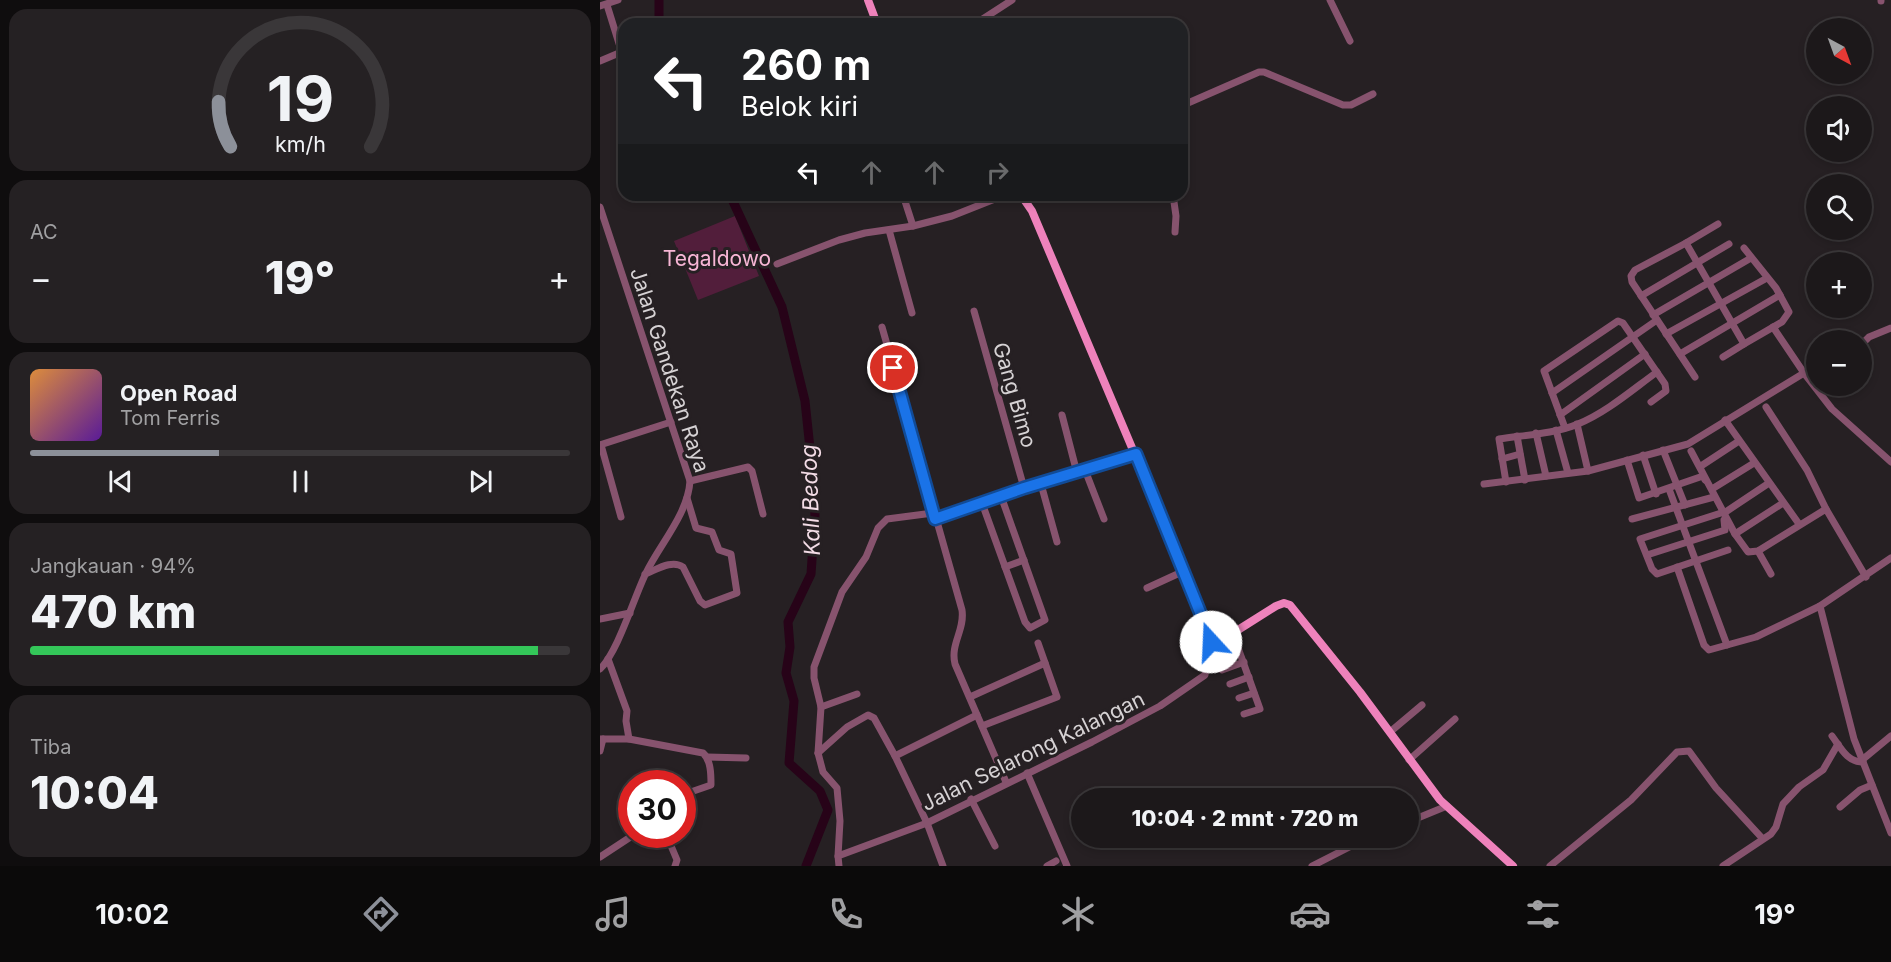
<!DOCTYPE html>
<html lang="id">
<head>
<meta charset="utf-8">
<style>
	body { margin:0; font-family:Inter,sans-serif; background:#252123; color:#f1f3f6; height:100vh; display:flex; flex-direction:column; font-size:22px; white-space:nowrap }
	* { box-sizing:border-box; margin:0 }
	p { font-size:20px; color:#a0a0a2 }
	.icon { flex:none; width:33px; height:33px; fill:none; stroke:currentColor; stroke-width:2; stroke-linecap:round; stroke-linejoin:round }
	.map { position:relative; flex:1; overflow:hidden }
	.details { display:flex; flex-direction:column; gap:9px; padding:9px; background:#0f0d0e; width:600px }
	.details>* { flex:none }
	.banner { position:absolute; left:18px; top:18px; width:570px; height:183px; border-radius:18px; box-shadow:0 3px 9px #0003,0 0 0 2px #3a3739; background:#202124; color:#fff; overflow:hidden }
	.needle { width:39px; rotate:139deg }
	.buttons { position:absolute; left:1206px; top:18px; display:grid; gap:12px }
	.buttons a { display:grid; place-items:center; width:66px; height:66px; border-radius:50%; background:#1c181a; box-shadow:0 3px 9px #0003,0 0 0 2px #3a3739; font-size:30px }
	.speed { position:absolute; left:18px; top:770px; display:flex; gap:12px; font-size:30px; font-weight:700; text-align:center }
	.speed>* { display:grid; place-content:center; width:78px; height:78px; border-radius:50%; background:#1c181a; box-shadow:0 3px 9px #0003,0 0 0 2px #3a3739; line-height:1 }
	.speed .limit { border:9px solid #d22; background:#fff; color:#111 }
	.pin { position:absolute; display:grid; place-items:center; width:51px; height:51px; color:#fff; margin:-26px; border:3px solid #fff; border-radius:50%; box-shadow:0 2px 6px #0007 }
	.me { position:absolute; width:66px; margin:-33px; rotate:340deg; stroke-linejoin:round; filter:drop-shadow(0 0 4px #0008) }
	.turn { display:flex; align-items:center; gap:21px; height:126px; padding:0 24px; font-size:27px }
	.turn .icon { width:78px; height:78px; stroke-width:2.5 }
	.turn b { display:block; font-size:42px; line-height:51px }
	.lanes { display:flex; align-items:center; height:57px; padding:0 24px; background:#0003; justify-content:center; gap:30px; direction:ltr }
	.lanes .off { opacity:.35 }
	.big { font-size:45px; font-weight:800; line-height:1.1 }
	.details .widget { flex:1; display:flex; flex-direction:column; justify-content:center; gap:9px; min-width:0; padding:0 21px; border-radius:18px; background:#252123 }
	.details .dial { align-items:center; gap:0 }
	.dial svg { height:156px; overflow:visible; fill:none; stroke:#3a3739; stroke-width:7; stroke-linecap:round; text-anchor:middle }
	.dial text { fill:#f1f3f6; stroke:none }
	.song { display:flex; align-items:center; gap:18px }
	.cover { width:72px; height:72px; border-radius:9px; background:linear-gradient(135deg,hsl(30 70% 55%),hsl(270 70% 35%)) }
	.played { height:6px; border-radius:3px; background:linear-gradient(90deg,#8c9099 35%,#3a3739 35%) }
	.keys { display:flex; justify-content:space-around; direction:ltr }
	.heat { display:flex; justify-content:space-between; align-items:center; font-size:33px; direction:ltr }
	.charge { height:9px; border-radius:4px; background:linear-gradient(90deg,#34c759 94%,#3a3739 0) }
	.trip { position:absolute; left:471px; top:788px; width:348px; height:60px; border-radius:30px; background:#1c181a; box-shadow:0 3px 9px #0003,0 0 0 2px #3a3739; font-weight:800; line-height:60px; text-align:center }
	.dock { display:flex; height:96px; justify-content:space-around; align-items:center; background:#0b0a0a; color:#a0a0a2 }
	.dock .icon { width:42px; height:42px }
	.dock .active { color:#8c9099 }
	.dock b { font-size:27px; color:#f1f3f6 }
	main { display:flex; flex:1; min-height:0 }
	.map>svg:first-child { display:block }
	.green { fill:#521e3b }
	.lines { fill:none; stroke-linecap:round; stroke-linejoin:round }
	.river { stroke:#270318; stroke-width:9 }
	.minor { stroke:#87536e; stroke-width:7 }
	.major { stroke:#ee82bb; stroke-width:8 }
	.route-casing { stroke:#114b97; stroke-width:15 }
	.route { stroke:#1a73e8; stroke-width:10 }
	.labels { text-anchor:middle; dominant-baseline:central; stroke-width:6; stroke-linejoin:round; paint-order:stroke }
	.park-label { font-size:21px; fill:#f7b5d5; stroke:#262023 }
	.street-label { font-size:21px; fill:#d6d2d4; stroke:#262023 }
	.water-label { font-size:22px; font-style:italic; fill:#f3dce6; stroke:#262023 }
</style>
</head>
<body>
<main>
<section class="details">
<div class="widget dial"><svg viewBox="0 0 100 80">
<path d="M14 69A42 42 0 1 1 86 69"/>
<path d="M14 69A42 42 0 0 1 8 46" stroke="#8c9099"/>
<text x="50" y="56" font-size="32" font-weight="700">19</text>
<text x="50" y="72" font-size="11">km/h</text>
</svg></div>
<div class="widget"><p>AC</p>
<div class="heat"><a>−</a><b class="big">19°</b><a>+</a></div>
</div>
<div class="widget">
<div class="song"><i class="cover"></i><div><b>Open Road</b><p>Tom Ferris</p></div></div>
<div class="played"></div>
<div class="keys"><svg class="icon" aria-label="previous" viewBox="0 0 24 24"><path d="M18 5L8 12l10 7zM5 5v14"/></svg><svg class="icon" aria-label="pause" viewBox="0 0 24 24"><path d="M8 5v14M16 5v14"/></svg><svg class="icon" aria-label="next" viewBox="0 0 24 24"><path d="M6 5l10 7-10 7zM19 5v14"/></svg></div>
</div>
<div class="widget"><p>Jangkauan · 94%</p><b class="big">470 km</b><div class="charge"></div></div>
<div class="widget"><p>Tiba</p><b class="big">10:04</b></div>
</section>
<div class="map">
<svg width="1291" height="866" viewBox="0 0 1291 866">
	<rect width="100%" height="100%" fill="#262023"/>
	<path class="green" d="M135,216L159,276L98,300L74,241Z"/>
	<g class="lines">
		<g class="river">
			<path d="M59,0V24"/>
			<path d="M130,195L182,307L205,401L213,477L215,516L211,574L188,622L190,647L186,673L194,701L189,763L220,791L228,810L206,866"/>
		</g>
		<g class="minor">
			<path d="M730,0L750,41"/>
			<path d="M1281,0V1"/>
			<path d="M0,6L18,0"/>
			<path d="M411,21L413,24"/>
			<path d="M375,24L412,0"/>
			<path d="M0,61L19,53L21,50L7,5"/>
			<path d="M588,103L659,72H664L743,105H751L773,94"/>
			<path d="M582,106H583"/>
			<path d="M303,195L313,226"/>
			<path d="M573,195L576,216L575,232"/>
			<path d="M0,207L90,481C88,514 60,544 46,573C34,597 18,652 0,669"/>
			<path d="M289,230L312,313"/>
			<path d="M1086,243L1118,224"/>
			<path d="M177,264L239,240L265,233L313,226L352,216L405,195"/>
			<path d="M1041,296L1129,244"/>
			<path d="M374,311L424,488"/>
			<path d="M1053,315L1151,258"/>
			<path d="M282,327L362,610C365,630 350,644 355,664L406,782"/>
			<path d="M1066,334L1167,278"/>
			<path d="M1262,344L1269,337L1291,328"/>
			<path d="M1080,354L1180,295"/>
			<path d="M1123,357L1144,344"/>
			<path d="M1204,373L1232,409L1291,462"/>
			<path d="M1204,373L1216,370"/>
			<path d="M1095,377L1032,282L1031,276L1035,270L1086,243L1144,344L1182,322L1189,312L1176,288L1144,248"/>
			<path d="M952,393L1057,320"/>
			<path d="M1166,407L1207,470L1226,509"/>
			<path d="M462,415L477,473"/>
			<path d="M960,415L1045,354"/>
			<path d="M1125,420L1199,524"/>
			<path d="M977,424L988,471"/>
			<path d="M965,428L944,371L1018,321L1023,323L1065,384L1066,391L1051,402"/>
			<path d="M956,430L968,473"/>
			<path d="M936,433L946,476"/>
			<path d="M917,436L925,480"/>
			<path d="M0,445L71,422"/>
			<path d="M1,445L21,517"/>
			<path d="M1063,450L1085,505"/>
			<path d="M1091,451L1135,534L1148,552L1158,551L1226,509L1266,577"/>
			<path d="M1043,455L1056,494"/>
			<path d="M902,459L920,454"/>
			<path d="M1027,460L1039,498L1103,476L1105,480"/>
			<path d="M1101,466L1139,441"/>
			<path d="M485,470L504,519"/>
			<path d="M90,481L148,467L152,471L163,514"/>
			<path d="M906,482L899,439C925,435 954,434 978,424C1007,412 1032,390 1057,372"/>
			<path d="M441,484L457,542"/>
			<path d="M884,484L988,471L1088,444L1204,373L1173,327"/>
			<path d="M1069,489L1127,645"/>
			<path d="M1112,489L1154,463"/>
			<path d="M382,503L425,622L430,628L445,620L401,496"/>
			<path d="M1121,513L1040,539L1052,569L1057,574L1128,550"/>
			<path d="M1124,513L1169,483"/>
			<path d="M335,519L424,488L536,454"/>
			<path d="M1032,519L1114,497"/>
			<path d="M1135,534L1183,503"/>
			<path d="M1158,551L1171,574"/>
			<path d="M1047,555L1125,530L1124,520"/>
			<path d="M405,567L424,560"/>
			<path d="M1077,567L1104,645L1109,650L1156,637L1220,606L1291,558"/>
			<path d="M45,574C56,570 72,559 83,567L100,601L105,605L137,593L131,554L119,550L112,532L96,528L87,498"/>
			<path d="M547,588L584,571"/>
			<path d="M1220,606L1254,739L1291,833"/>
			<path d="M0,619L30,613"/>
			<path d="M633,634L660,709L644,714"/>
			<path d="M8,659L27,711L26,721L29,739"/>
			<path d="M622,670L644,662"/>
			<path d="M630,684L649,677"/>
			<path d="M370,697L445,663"/>
			<path d="M639,698L654,693"/>
			<path d="M221,707L257,694"/>
			<path d="M382,726L457,697L438,643"/>
			<path d="M790,732L822,705"/>
			<path d="M1232,736C1241,748 1247,762 1263,762"/>
			<path d="M0,739H29L103,753C111,760 111,775 111,785L82,795"/>
			<path d="M0,751L3,739"/>
			<path d="M218,753L247,727L268,715L274,718L295,756"/>
			<path d="M107,757L146,758"/>
			<path d="M809,760L855,719"/>
			<path d="M1262,760L1291,736"/>
			<path d="M427,773L467,866"/>
			<path d="M371,799L395,846"/>
			<path d="M1240,807L1260,790L1272,785"/>
			<path d="M808,822L847,806"/>
			<path d="M66,834L77,860L75,866"/>
			<path d="M238,856L240,821L237,788L223,772L218,753L221,707L214,678V667L242,592L266,557L278,528L287,519L333,513"/>
			<path d="M0,857L35,834"/>
			<path d="M239,866L238,856L327,823L492,742L560,706L605,675L612,634"/>
			<path d="M343,866L327,823L295,756L377,715"/>
			<path d="M447,866L456,861"/>
			<path d="M712,866L769,837"/>
			<path d="M950,866L1031,800L1077,752L1089,751L1116,788L1162,838"/>
			<path d="M1123,866L1171,834L1176,827L1183,804L1199,787L1223,770L1238,744"/>
		</g>
		<g class="major">
			<path d="M268,0L277,24"/>
			<path d="M421,195L432,211L609,630L617,637L630,635L676,606L684,603L690,605L760,692L840,800L913,866"/>
		</g>
	</g>
	<g class="lines">
		<g class="route-casing">
			<path id="route" d="M293,368L335,519L424,488L536,454L606,627L612,634L611,642"/>
		</g>
		<use href="#route" class="route"/>
	</g>
	<g class="labels">
		<g class="park-label">
			<text x="117" y="258">Tegaldowo</text>
		</g>
		<g class="street-label">
			<text transform="translate(70 370) rotate(72)">Jalan Gandekan Raya</text>
			<text transform="translate(415 395) rotate(74)">Gang Bimo</text>
			<text transform="translate(433 751) rotate(-26)">Jalan Selarong Kalangan</text>
		</g>
		<g class="water-label">
			<text transform="translate(210 500) rotate(-92)">Kali Bedog</text>
		</g>
	</g>
</svg>
<div class="buttons">
<a><svg class="needle" viewBox="-14 -14 28 28"><path d="M0-13l5 13h-10z" fill="#e53935"/><path d="M0 13l5-13h-10z" fill="#a0a0a2"/></svg></a>
<a><svg class="icon" aria-label="sound" viewBox="0 0 24 24"><path d="M4 9h4l5-4v14l-5-4H4zM17 9q2 3 0 6"/></svg></a>
<a><svg class="icon" aria-label="search" viewBox="0 0 24 24"><circle cx="10" cy="10" r="6"/><path d="M15 15l6 6"/></svg></a>
<a>+</a>
<a>−</a>
</div>
<div class="speed"><div class="limit">30</div></div>
<div class="pin" style="left:293px;top:368px;background:#d93025"><svg class="icon" aria-label="arrive" viewBox="0 0 24 24"><path d="M6 21V4h12l-3 4 3 4H6"/></svg></div>
<svg class="me" style="left:611px;top:642px" viewBox="-20 -20 40 40"><circle r="19" fill="#fff"/><path d="M0-13L10 11 0 6-10 11z" fill="#1a73e8"/></svg>
<div class="trip">10:04 · 2 mnt · 720 m</div>
<div class="banner">
<div class="turn"><svg class="icon" aria-label="left" viewBox="0 0 24 24"><path d="M17 20v-9H6M10 6l-5 5 5 5"/></svg><div><b>260 m</b>Belok kiri</div></div>
<div class="lanes"><svg class="icon" aria-label="left" viewBox="0 0 24 24"><path d="M17 20v-9H6M10 6l-5 5 5 5"/></svg><svg class="icon off" aria-label="ahead" viewBox="0 0 24 24"><path d="M12 20V5M6 11l6-6 6 6"/></svg><svg class="icon off" aria-label="ahead" viewBox="0 0 24 24"><path d="M12 20V5M6 11l6-6 6 6"/></svg><svg class="icon off" aria-label="right" viewBox="0 0 24 24"><path d="M7 20v-9h11M14 6l5 5-5 5"/></svg></div>
</div>
</div>
</main>
<nav class="dock">
<b>10:02</b>
<svg class="icon active" aria-label="directions" viewBox="0 0 24 24"><path d="M12 3l9 9-9 9-9-9zM9 14v-3h6M13 9l2 2-2 2"/></svg>
<svg class="icon" aria-label="music" viewBox="0 0 24 24"><path d="M9 18V5l10-2v13"/><circle cx="6" cy="18" r="3"/><circle cx="16" cy="16" r="3"/></svg>
<svg class="icon" aria-label="phone" viewBox="0 0 24 24"><path d="M5 4h4l2 5-3 2q2 4 5 5l2-3 5 2v4C11 20 4 13 5 4z"/></svg>
<svg class="icon" aria-label="climate" viewBox="0 0 24 24"><path d="M12 3v18M4 7l16 10M4 17L20 7"/></svg>
<svg class="icon" aria-label="car" viewBox="0 0 24 24"><path d="M5 17H2v-5l4-1 3-4h7l3 4 3 1v5h-3M9 17h6M6 11h13"/><circle cx="7" cy="17" r="2"/><circle cx="17" cy="17" r="2"/></svg>
<svg class="icon" aria-label="filters" viewBox="0 0 24 24"><path d="M4 7h16M4 17h16"/><circle cx="9" cy="7" r="2"/><circle cx="15" cy="17" r="2"/></svg>
<b>19°</b>
</nav>
</body>
</html>
